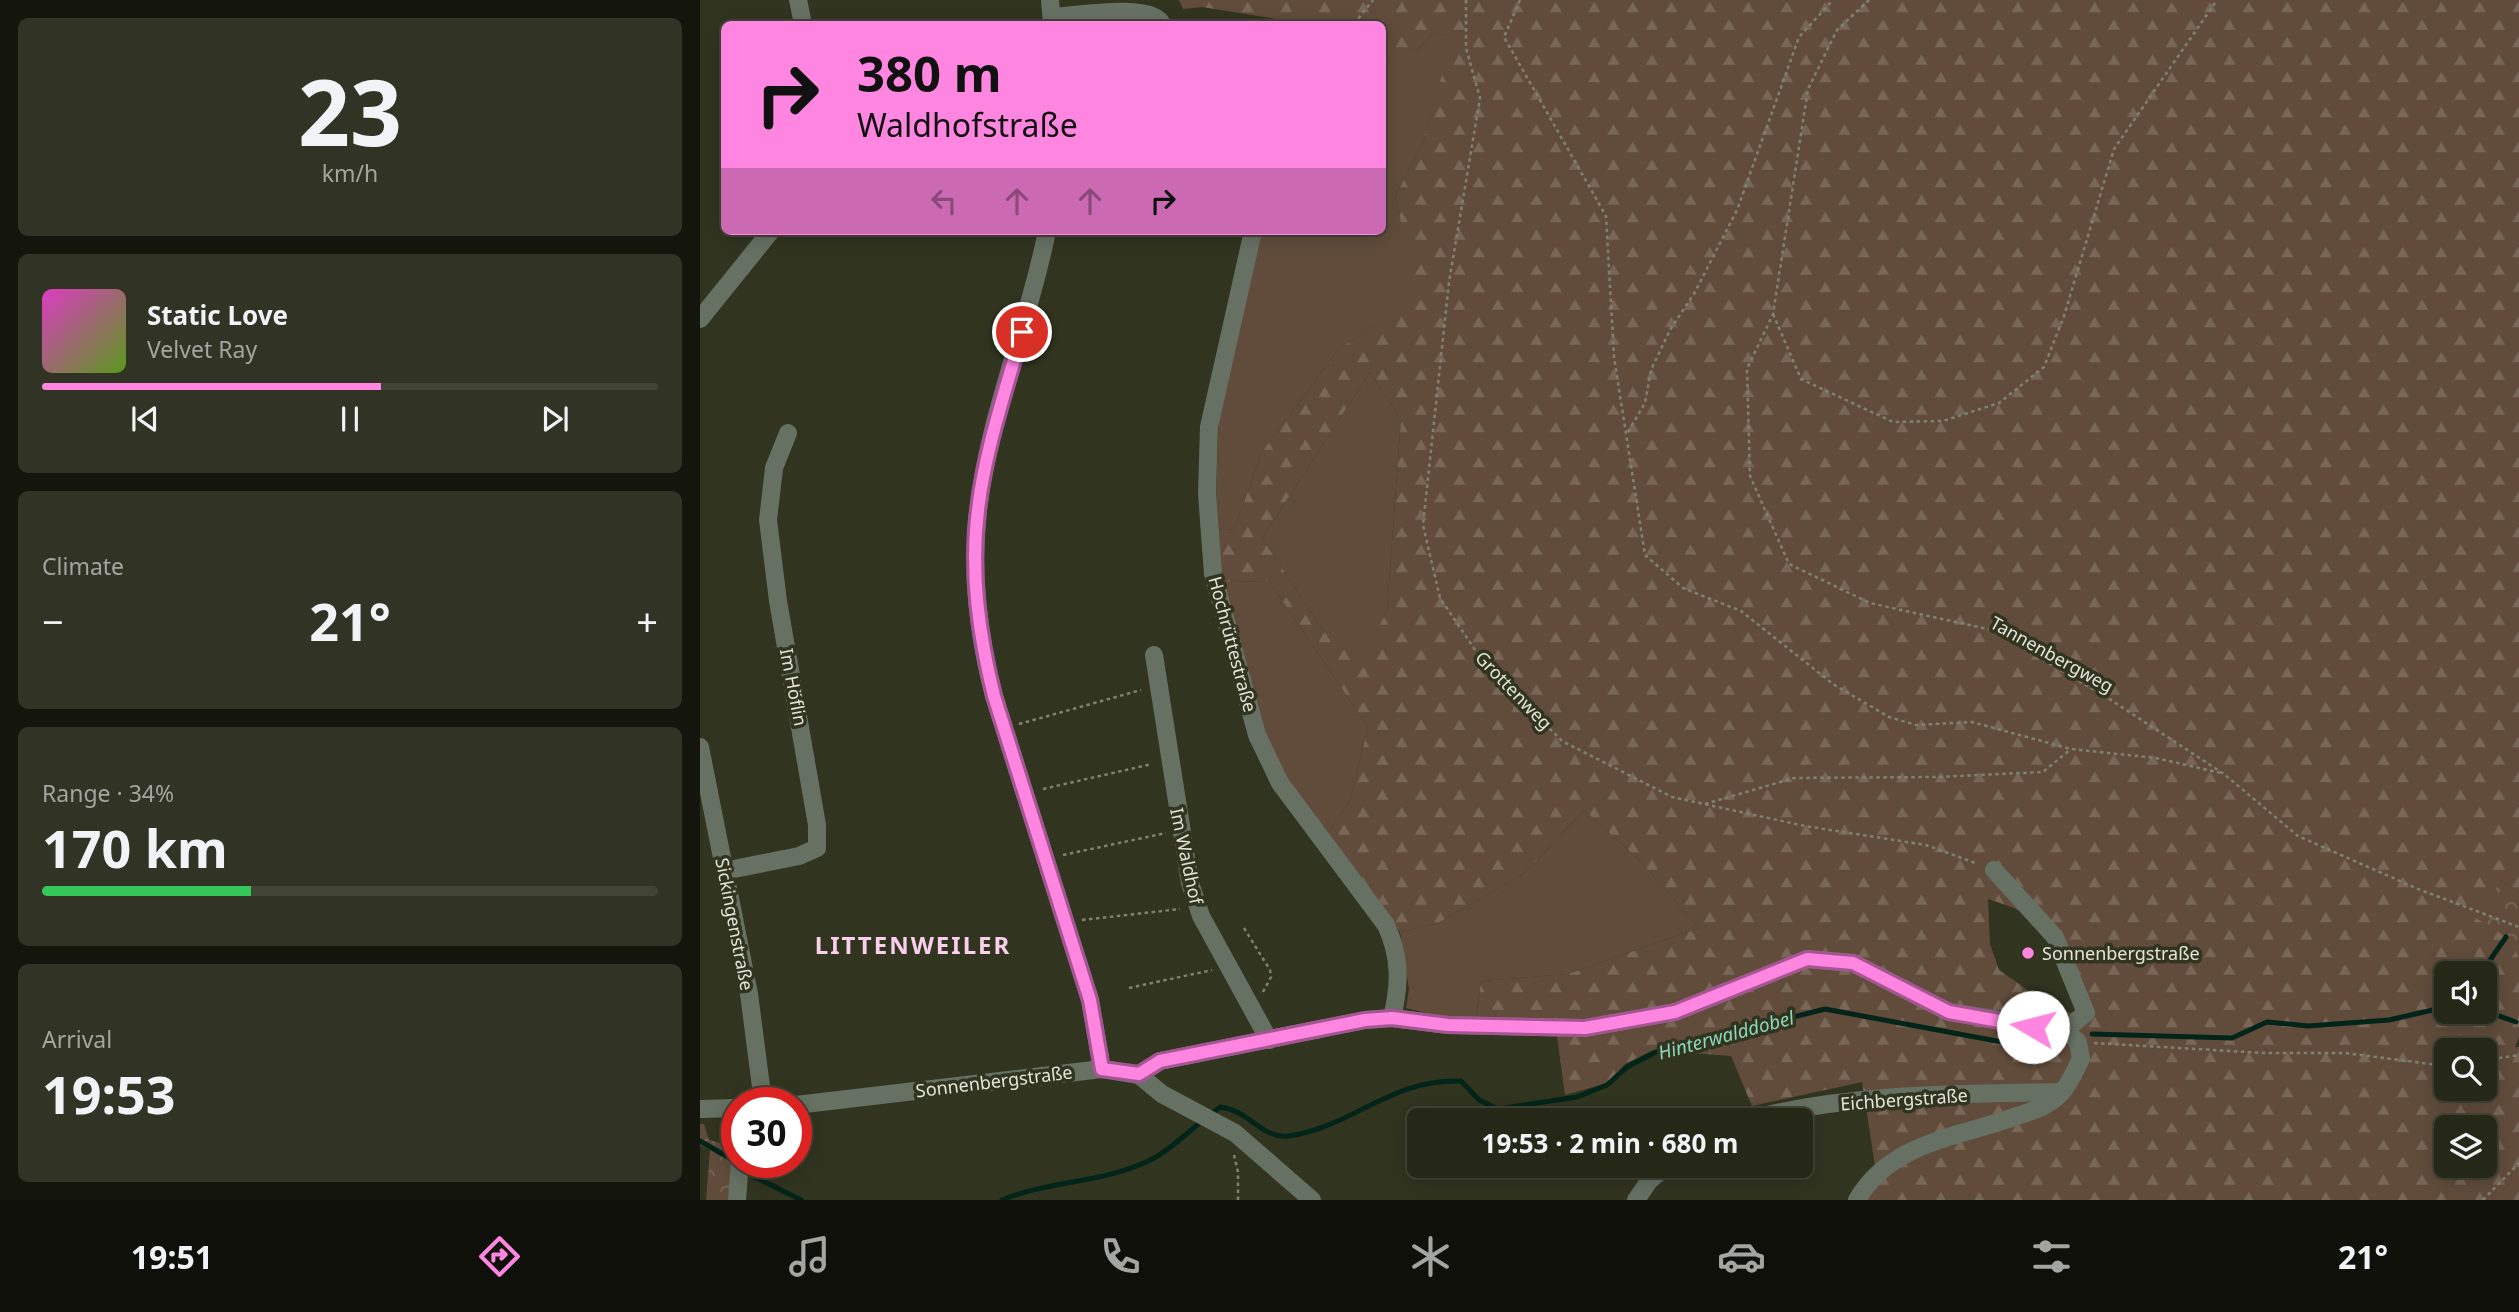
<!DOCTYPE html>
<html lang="en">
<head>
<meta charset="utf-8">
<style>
	body { margin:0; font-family:"Noto Sans",sans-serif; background:#313324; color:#f1f3f6; height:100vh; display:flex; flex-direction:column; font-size:26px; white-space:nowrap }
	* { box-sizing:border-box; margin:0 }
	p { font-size:23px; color:#a3a5a1 }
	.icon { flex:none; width:38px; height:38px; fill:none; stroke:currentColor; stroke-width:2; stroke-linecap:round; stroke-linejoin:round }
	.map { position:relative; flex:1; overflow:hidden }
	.side { display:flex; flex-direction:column; gap:18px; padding:18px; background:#14150d; width:700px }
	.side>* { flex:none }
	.hud { position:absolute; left:21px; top:21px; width:665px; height:214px; border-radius:10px; box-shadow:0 4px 18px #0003,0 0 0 2px #424436; background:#fe85e0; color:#111; overflow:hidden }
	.buttons { position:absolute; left:1734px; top:961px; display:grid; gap:14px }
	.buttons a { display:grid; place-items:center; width:63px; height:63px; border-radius:10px; background:#252717; box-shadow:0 4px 18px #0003,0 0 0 2px #424436; font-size:35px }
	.speed { position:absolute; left:21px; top:1087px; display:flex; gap:14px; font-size:35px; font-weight:700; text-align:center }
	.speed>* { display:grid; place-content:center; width:91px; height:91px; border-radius:50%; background:#252717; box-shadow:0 4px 18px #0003,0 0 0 2px #424436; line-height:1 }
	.speed .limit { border:10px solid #d22; background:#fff; color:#111 }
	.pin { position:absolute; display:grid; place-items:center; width:60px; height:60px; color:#fff; margin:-30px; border:4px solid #fff; border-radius:50%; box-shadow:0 2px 7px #0007 }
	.me { position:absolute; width:77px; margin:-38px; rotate:278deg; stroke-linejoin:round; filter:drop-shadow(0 0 5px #0008) }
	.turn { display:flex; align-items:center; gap:24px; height:147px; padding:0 21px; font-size:32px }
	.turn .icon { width:91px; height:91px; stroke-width:2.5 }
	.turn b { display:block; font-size:49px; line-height:60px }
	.lanes { display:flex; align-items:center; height:66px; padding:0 21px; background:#0003; justify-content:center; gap:35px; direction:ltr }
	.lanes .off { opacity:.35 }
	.big { font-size:52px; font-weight:700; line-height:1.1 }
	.side .widget { flex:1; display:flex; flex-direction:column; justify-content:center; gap:10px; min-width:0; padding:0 24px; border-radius:10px; background:#313324 }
	.side .dial { align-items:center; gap:0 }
	.dial b { font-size:91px; line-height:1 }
	.song { display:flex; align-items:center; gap:21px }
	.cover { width:84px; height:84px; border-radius:10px; background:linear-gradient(135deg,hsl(310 70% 55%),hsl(90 70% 35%)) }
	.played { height:7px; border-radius:4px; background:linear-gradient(90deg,#fe85e0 55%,#424436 55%) }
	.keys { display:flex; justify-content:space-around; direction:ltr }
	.heat { display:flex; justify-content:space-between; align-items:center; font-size:38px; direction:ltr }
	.charge { height:10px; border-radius:5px; background:linear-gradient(90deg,#34c759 34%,#424436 0) }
	.trip { position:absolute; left:707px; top:1108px; width:406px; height:70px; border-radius:10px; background:#252717; box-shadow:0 4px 18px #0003,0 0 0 2px #424436; font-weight:700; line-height:70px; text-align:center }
	.menu { display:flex; height:112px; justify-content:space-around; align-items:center; background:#0f1009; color:#a3a5a1 }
	.menu .icon { width:49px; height:49px }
	.menu .active { color:#fe85e0 }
	.menu b { font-size:32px; color:#f1f3f6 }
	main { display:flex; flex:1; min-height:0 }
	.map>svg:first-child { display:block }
	.grass { fill:#614c3b }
	.forest { fill:url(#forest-firs); fill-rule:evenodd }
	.park { fill:url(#park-crowns) }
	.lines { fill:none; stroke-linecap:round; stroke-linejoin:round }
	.stream { stroke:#032419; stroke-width:5 }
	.path { stroke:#7f8271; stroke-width:2.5; stroke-dasharray:3.5 3.5; stroke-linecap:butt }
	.minor { stroke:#667164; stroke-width:18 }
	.route-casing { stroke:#a55692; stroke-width:18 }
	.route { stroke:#fe85e0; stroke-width:12 }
	.poi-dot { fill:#fe85e0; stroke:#31341f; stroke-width:2.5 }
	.labels { text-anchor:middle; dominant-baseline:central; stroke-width:7; stroke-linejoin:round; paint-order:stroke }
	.street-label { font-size:18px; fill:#e3e5d8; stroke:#31341f }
	.poi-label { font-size:18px; fill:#e3e5d8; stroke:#31341f; text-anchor:start }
	.water-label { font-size:19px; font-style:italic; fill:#8ed8bc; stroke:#31341f }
	.district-label { font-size:24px; font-weight:bold; letter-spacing:2px; fill:#f9cfec; stroke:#31341f }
</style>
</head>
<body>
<main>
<section class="side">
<div class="widget dial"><b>23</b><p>km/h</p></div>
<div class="widget">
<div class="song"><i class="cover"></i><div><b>Static Love</b><p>Velvet Ray</p></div></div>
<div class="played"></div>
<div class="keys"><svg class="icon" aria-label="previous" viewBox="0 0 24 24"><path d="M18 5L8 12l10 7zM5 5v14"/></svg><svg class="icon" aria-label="pause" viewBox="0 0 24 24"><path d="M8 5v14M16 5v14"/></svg><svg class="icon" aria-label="next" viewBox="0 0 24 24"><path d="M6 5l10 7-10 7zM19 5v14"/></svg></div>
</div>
<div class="widget"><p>Climate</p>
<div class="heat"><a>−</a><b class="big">21°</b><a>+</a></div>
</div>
<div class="widget"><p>Range · 34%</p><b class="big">170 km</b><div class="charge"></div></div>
<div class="widget"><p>Arrival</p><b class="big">19:53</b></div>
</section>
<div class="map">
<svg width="1819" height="1200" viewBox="0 0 1819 1200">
	<defs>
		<pattern id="forest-firs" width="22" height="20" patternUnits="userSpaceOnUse" patternTransform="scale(1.75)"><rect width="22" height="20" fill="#614c3b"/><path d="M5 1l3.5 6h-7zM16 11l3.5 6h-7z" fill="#786657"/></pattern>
		<pattern id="park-crowns" width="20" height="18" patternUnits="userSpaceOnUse" patternTransform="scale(1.75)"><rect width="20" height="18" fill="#614c3b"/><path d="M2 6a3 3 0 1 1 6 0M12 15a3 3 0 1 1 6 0" fill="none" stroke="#786657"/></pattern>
	</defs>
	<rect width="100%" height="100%" fill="#31341f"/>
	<g class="grass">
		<path d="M734,32L754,36L723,142L695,197L719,296L639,349L562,452L534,530L515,528L519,407L556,231H682L683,64L699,46L716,51Z"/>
		<path d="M670,372L701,419L687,611L666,652L623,630L562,538Z"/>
		<path d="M569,581L668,727L650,800L624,839L588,783L566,741L521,582Z"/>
		<path d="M884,810L938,859L999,928L868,974L781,981L776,1019L746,1018L706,1008L709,989L700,932L738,923L825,873Z"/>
	</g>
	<path class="forest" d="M479,0H1819V892L1801,880L1819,959V1037L1815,1047H1819V1200H1149L1176,1172L1162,1082L1052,1106L1031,1056L953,1050L925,1064L907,1083L865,1095L855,1021L776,1019L781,981L868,974L999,928L938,859L884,810L825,873L738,923L700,932L624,839L650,800L668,727L569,581L521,582L515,528L534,530L562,452L639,349L718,296L695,197L723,142L753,36L734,32L716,51L699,47L683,64L682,24H608L502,7L483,9ZM670,372L701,419L687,611L666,651L623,630L562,538ZM1288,899C1361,921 1360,948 1386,1013L1359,1012L1299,970L1290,944ZM1746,973H1785V1012H1746ZM1746,1050H1785V1088H1746ZM1746,1127H1785V1166H1746Z"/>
	<g class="park">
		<path d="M1801,880L1819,892V959L1813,941L1776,918Z"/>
		<path d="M0,1124H4L9,1140L32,1146L36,1158L31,1200H6L10,1150L0,1145Z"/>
	</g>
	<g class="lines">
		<g class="stream">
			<path d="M1781,973L1806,937"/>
			<path d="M1785,1011L1816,1022"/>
			<path d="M1392,1034L1532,1038L1567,1022L1608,1026L1689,1020L1746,1007"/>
			<path d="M510,1115L520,1107C549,1110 562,1139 588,1136C651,1128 691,1078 761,1081L779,1100L798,1109L877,1097L907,1085L927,1067L956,1052L1125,1009L1302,1042L1348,1037"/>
			<path d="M0,1141L33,1160"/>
			<path d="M55,1177L101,1200"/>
			<path d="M302,1200C350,1180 408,1183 454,1158C471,1149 487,1133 502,1121"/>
		</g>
		<g class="path">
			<path d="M766,0V48L780,98L749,282L723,525L740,598L784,663L862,741L972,797L1105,826L1226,845L1278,864"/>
			<path d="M820,0L804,37L906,216L914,357L945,555L983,588L1041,611L1133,684L1189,717L1216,725L1272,722L1371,749L1456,758L1521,773"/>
			<path d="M1169,0L1137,30L1108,89L1073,314L1047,369L1050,476L1089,564L1170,603L1292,630L1408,698L1524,774L1598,836L1718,889L1819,927"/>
			<path d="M654,24L673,0"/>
			<path d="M1073,314L1101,379L1193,422L1243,421L1299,403L1344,367L1364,316L1414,149L1517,0"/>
			<path d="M928,432L945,403L951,370L970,330L995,292L1037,210L1099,37L1133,0"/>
			<path d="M319,724L441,690"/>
			<path d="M343,789L452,764"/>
			<path d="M1005,804L1094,778L1237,777L1343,772L1371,749"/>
			<path d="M363,855L466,833"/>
			<path d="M382,920L480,909"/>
			<path d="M544,928L570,970L571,977L563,992"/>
			<path d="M429,988L512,970"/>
			<path d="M1394,1043L1564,1053H1645L1746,1066"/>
			<path d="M1785,1060L1819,1055"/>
			<path d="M534,1155L538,1172V1200"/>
			<path d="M1783,1200L1819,1163"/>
		</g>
		<g class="minor">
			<path d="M98,0L103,24"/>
			<path d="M350,0L352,24"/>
			<path d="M352,17C375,16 452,2 462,24"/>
			<path d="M347,231C329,323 288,418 278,511C271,574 278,635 294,696L390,1000L402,1069"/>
			<path d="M553,231L509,427L507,494L513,574L557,735L580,783L686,925C701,958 700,984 692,1018"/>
			<path d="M0,319L71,231"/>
			<path d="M454,655L490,883L501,916L569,1040"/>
			<path d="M0,747L49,994L63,1102"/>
			<path d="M1294,870L1355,937L1386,1013L1365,1030"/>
			<path d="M24,871L99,856L117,848V825L78,601L68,520L74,468L88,433"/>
			<path d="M439,1075L462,1094L535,1133L612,1200"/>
			<path d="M96,1105L402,1069L439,1075L460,1061L665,1020L692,1018L748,1025L885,1028L975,1012L1107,959L1153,963L1249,1012L1365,1030L1378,1042L1381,1059C1375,1070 1370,1083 1362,1092C1351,1105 1335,1110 1320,1115C1261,1137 1191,1141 1157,1200"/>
			<path d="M31,1108L37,1142"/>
			<path d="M0,1109L37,1108"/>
			<path d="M1047,1120C1148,1093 1257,1094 1362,1092"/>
			<path d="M37,1200L40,1162"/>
			<path d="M936,1200L949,1181L966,1166"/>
		</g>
	</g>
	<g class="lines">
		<g class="route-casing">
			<path id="route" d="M322,332C306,390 285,449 278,510C270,573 279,635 294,696L390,1000L402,1069L439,1074L460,1061L665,1020L692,1018L748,1025L885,1028L975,1012L1107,959L1153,963L1249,1012L1333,1027"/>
		</g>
		<use href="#route" class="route"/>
	</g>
	<circle class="poi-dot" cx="1328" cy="953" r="7"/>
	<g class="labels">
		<g class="street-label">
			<text transform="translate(533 644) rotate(75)">Hochrüttestraße</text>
			<text transform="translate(1352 654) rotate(29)">Tannenbergweg</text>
			<text transform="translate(94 687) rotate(79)">Im Höflin</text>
			<text transform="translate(814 690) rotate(46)">Grottenweg</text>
			<text transform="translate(487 856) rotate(78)">Im Waldhof</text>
			<text transform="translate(35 924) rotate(79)">Sickingenstraße</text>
			<text transform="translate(294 1081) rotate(-7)">Sonnenbergstraße</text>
			<text transform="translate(1204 1099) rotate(-4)">Eichbergstraße</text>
		</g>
		<g class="poi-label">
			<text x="1342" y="953">Sonnenbergstraße</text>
		</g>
		<g class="water-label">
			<text transform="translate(1026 1035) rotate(-15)">Hinterwalddobel</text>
		</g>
		<g class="district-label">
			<text x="213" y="944">LITTENWEILER</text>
		</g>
	</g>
</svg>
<div class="buttons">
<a><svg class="icon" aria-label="sound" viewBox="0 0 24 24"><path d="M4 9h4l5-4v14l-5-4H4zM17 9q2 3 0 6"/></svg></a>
<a><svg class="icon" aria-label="search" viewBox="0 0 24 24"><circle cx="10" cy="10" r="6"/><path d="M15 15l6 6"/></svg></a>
<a><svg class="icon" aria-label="layers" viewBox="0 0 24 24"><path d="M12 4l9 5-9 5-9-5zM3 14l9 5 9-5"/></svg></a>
</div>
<div class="speed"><div class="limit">30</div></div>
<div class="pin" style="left:322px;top:332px;background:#d93025"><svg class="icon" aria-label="arrive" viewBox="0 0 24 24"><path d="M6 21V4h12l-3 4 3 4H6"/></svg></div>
<svg class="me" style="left:1333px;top:1027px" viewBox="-20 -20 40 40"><circle r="19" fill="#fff"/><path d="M0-13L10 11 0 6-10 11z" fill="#fe85e0"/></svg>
<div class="trip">19:53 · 2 min · 680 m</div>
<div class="hud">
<div class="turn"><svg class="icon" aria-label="right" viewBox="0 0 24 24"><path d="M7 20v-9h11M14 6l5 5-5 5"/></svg><div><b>380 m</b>Waldhofstraße</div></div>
<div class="lanes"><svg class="icon off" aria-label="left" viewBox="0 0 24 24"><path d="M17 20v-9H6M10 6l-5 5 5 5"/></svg><svg class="icon off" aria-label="ahead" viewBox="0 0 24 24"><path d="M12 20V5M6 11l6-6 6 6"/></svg><svg class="icon off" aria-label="ahead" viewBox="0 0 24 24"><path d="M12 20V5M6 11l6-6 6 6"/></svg><svg class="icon" aria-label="right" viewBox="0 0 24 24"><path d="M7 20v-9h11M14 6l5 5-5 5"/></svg></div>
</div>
</div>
</main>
<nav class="menu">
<b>19:51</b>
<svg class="icon active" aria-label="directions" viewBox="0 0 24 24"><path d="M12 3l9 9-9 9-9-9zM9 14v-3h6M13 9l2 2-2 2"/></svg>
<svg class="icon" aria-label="music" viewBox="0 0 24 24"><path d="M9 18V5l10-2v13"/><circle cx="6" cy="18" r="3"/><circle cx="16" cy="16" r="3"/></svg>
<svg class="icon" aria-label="phone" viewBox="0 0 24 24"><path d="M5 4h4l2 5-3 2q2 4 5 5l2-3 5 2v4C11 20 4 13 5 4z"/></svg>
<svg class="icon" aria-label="climate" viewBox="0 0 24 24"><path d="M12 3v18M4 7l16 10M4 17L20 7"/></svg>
<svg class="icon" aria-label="car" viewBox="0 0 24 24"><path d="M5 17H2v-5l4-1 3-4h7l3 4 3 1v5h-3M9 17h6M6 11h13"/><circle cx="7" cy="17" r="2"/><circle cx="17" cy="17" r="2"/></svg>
<svg class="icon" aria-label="filters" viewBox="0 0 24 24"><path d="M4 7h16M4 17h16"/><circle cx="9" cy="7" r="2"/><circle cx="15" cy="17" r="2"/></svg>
<b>21°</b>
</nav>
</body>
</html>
